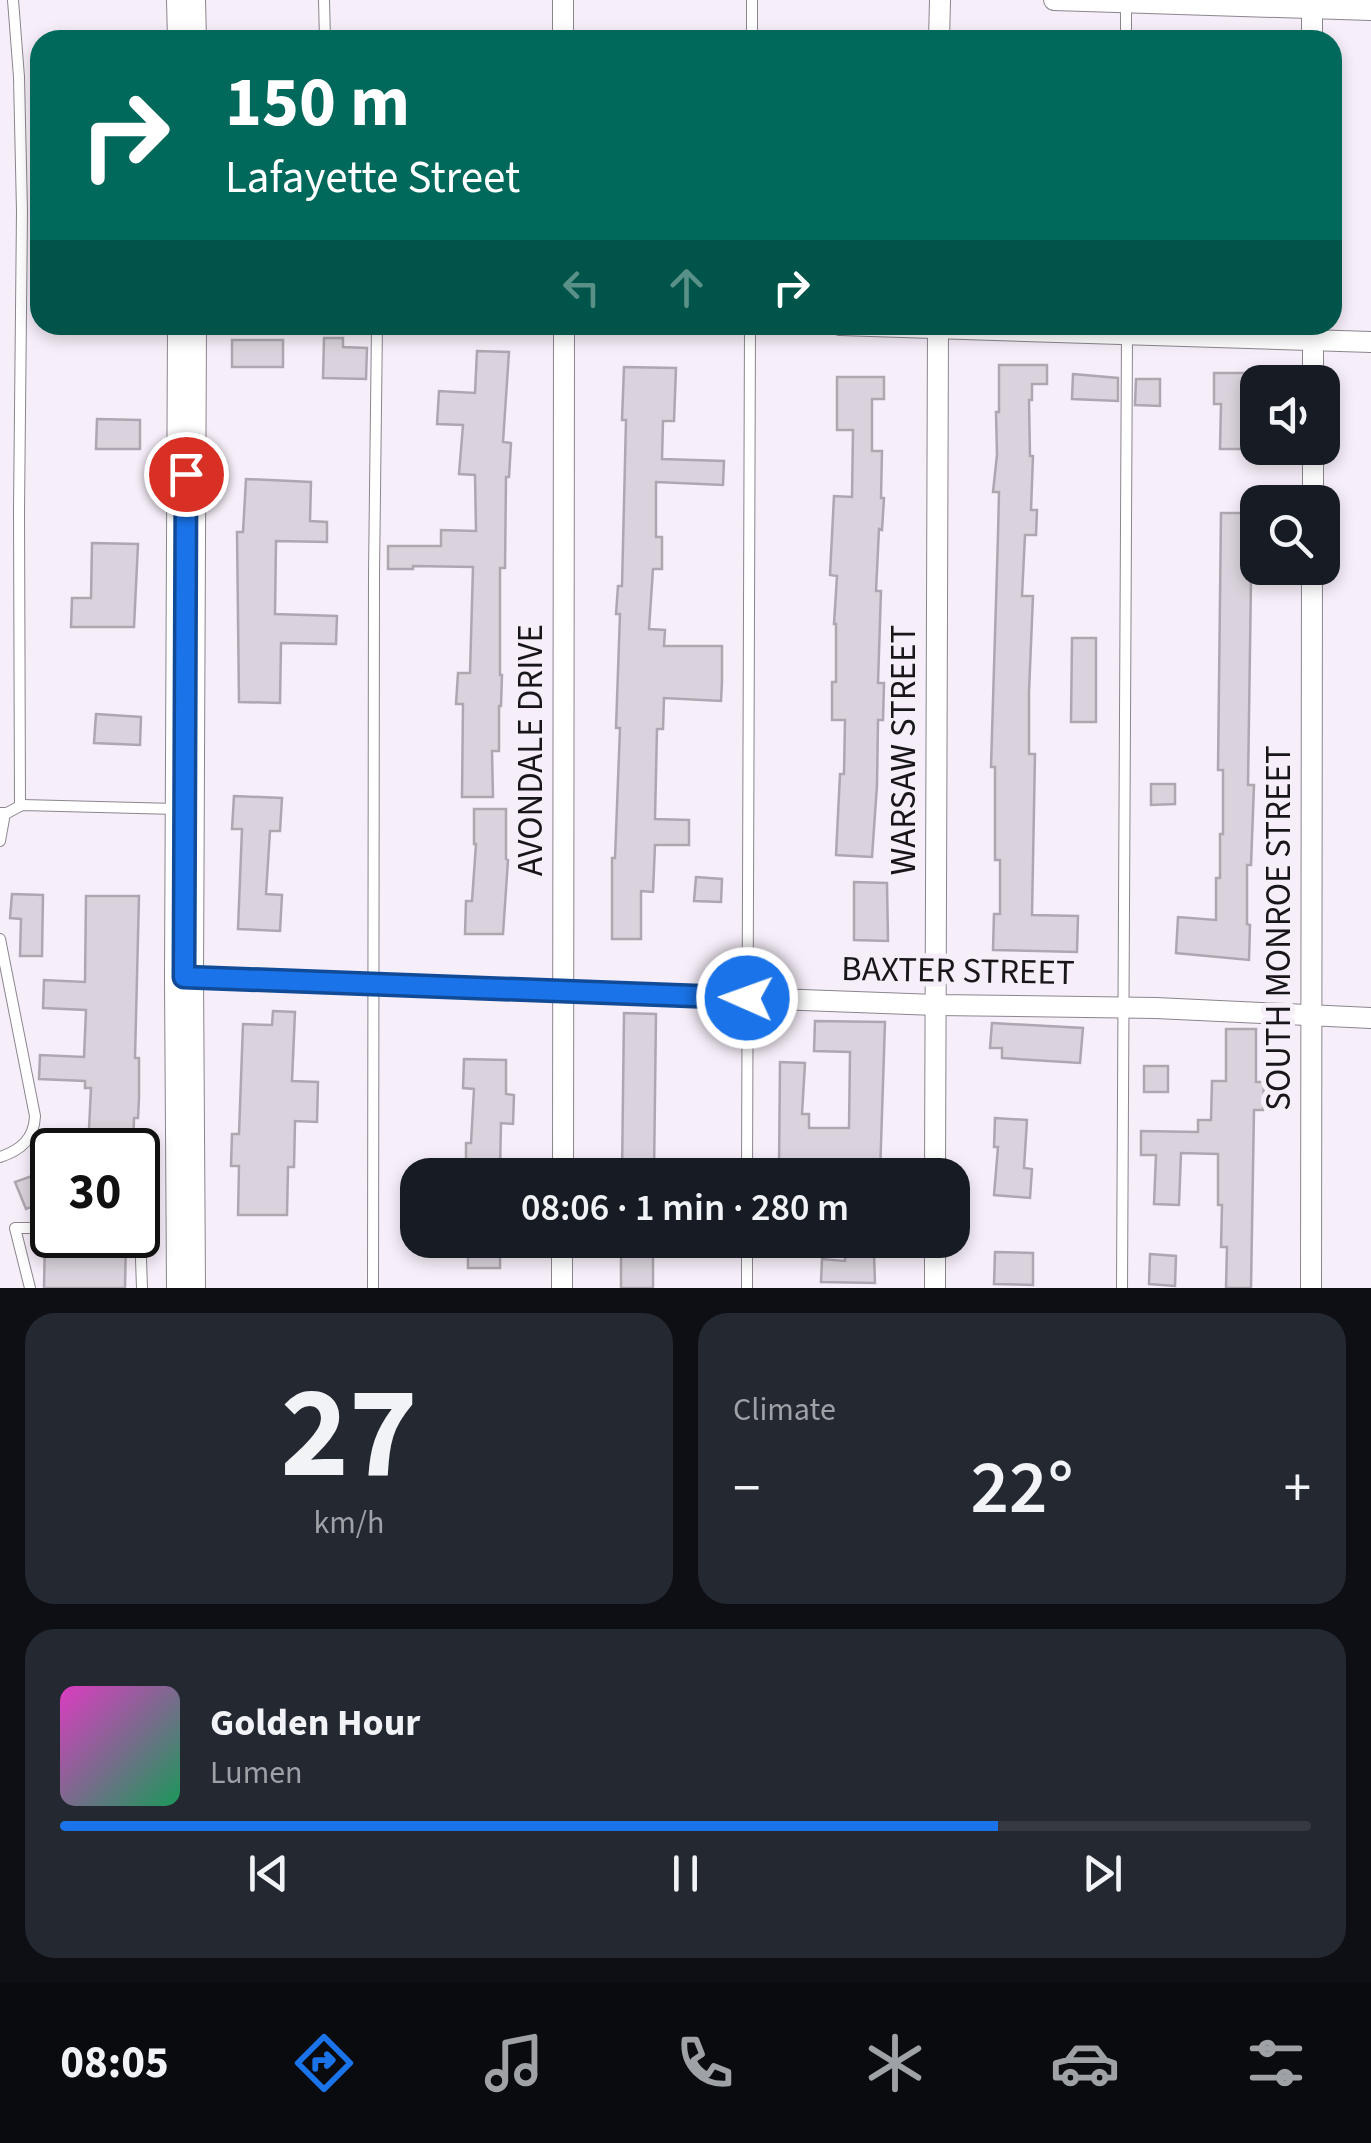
<!DOCTYPE html>
<html lang="en">
<head>
<meta charset="utf-8">
<style>
	body { margin:0; font-family:"Source Sans 3",sans-serif; background:#242831; color:#f1f3f6; height:100vh; display:flex; flex-direction:column; font-size:38px; white-space:nowrap }
	* { box-sizing:border-box; margin:0 }
	p { font-size:32px; color:#9ea1a6 }
	.icon { flex:none; width:55px; height:55px; fill:none; stroke:currentColor; stroke-width:2; stroke-linecap:round; stroke-linejoin:round }
	.map { position:relative; height:1288px; overflow:hidden }
	.drawer { display:flex; flex-direction:column; gap:25px; padding:25px; background:#0d0f14; flex:1 }
	.drawer>* { flex:none }
	.guide { position:absolute; left:30px; top:30px; width:1312px; height:305px; border-radius:30px; box-shadow:0 5px 15px #0003; background:#00695c; color:#fff; overflow:hidden }
	.tools { position:absolute; left:1240px; top:365px; display:grid; gap:20px }
	.tools a { display:grid; place-items:center; width:100px; height:100px; border-radius:20px; background:#171b24; box-shadow:0 5px 15px #0003; font-size:50px }
	.speed { position:absolute; left:30px; top:1128px; display:flex; gap:20px; font-size:50px; font-weight:700; text-align:center }
	.speed>* { display:grid; place-content:center; width:130px; height:130px; border-radius:50%; background:#171b24; box-shadow:0 5px 15px #0003; line-height:1 }
	.speed .limit { border:5px solid #111; border-radius:15px; background:#fff; color:#111 }
	.pin { position:absolute; display:grid; place-items:center; width:85px; height:85px; color:#fff; margin:-42px; border:5px solid #fff; border-radius:50%; box-shadow:0 2px 10px #0007 }
	.me { position:absolute; width:110px; margin:-55px; rotate:272deg; stroke-linejoin:round; filter:drop-shadow(0 0 8px #0008) }
	.turn { display:flex; align-items:center; gap:35px; height:210px; padding:0 30px; font-size:45px }
	.turn .icon { width:130px; height:130px; stroke-width:2.5 }
	.turn b { display:block; font-size:70px; line-height:85px }
	.lanes { display:flex; align-items:center; height:95px; padding:0 30px; background:#0003; justify-content:center; gap:50px; direction:ltr }
	.lanes .off { opacity:.35 }
	.big { font-size:75px; font-weight:600; line-height:1.1 }
	.drawer .tile { flex:1; display:flex; flex-direction:column; justify-content:center; gap:15px; min-width:0; padding:0 35px; border-radius:30px; background:#242831 }
	.drawer .dial { align-items:center; gap:0 }
	.dial b { font-size:130px; line-height:1 }
	.song { display:flex; align-items:center; gap:30px }
	.cover { width:120px; height:120px; border-radius:15px; background:linear-gradient(135deg,hsl(310 70% 55%),hsl(150 70% 35%)) }
	.played { height:10px; border-radius:5px; background:linear-gradient(90deg,#1a73e8 75%,#363941 75%) }
	.keys { display:flex; justify-content:space-around; direction:ltr }
	.heat { display:flex; justify-content:space-between; align-items:center; font-size:55px; direction:ltr }
	.drawer .tiles { flex:1; display:grid; gap:25px; grid-template-columns:1fr 1fr }
	.tile:last-child { grid-column:span 2 }
	.trip { position:absolute; left:400px; top:1158px; width:570px; height:100px; border-radius:30px; background:#171b24; box-shadow:0 5px 15px #0003; font-weight:600; line-height:100px; text-align:center }
	.menu { display:flex; height:160px; justify-content:space-around; align-items:center; background:#090b0e; color:#9ea1a6 }
	.menu .icon { width:70px; height:70px }
	.menu .on { color:#1a73e8 }
	.menu b { font-size:45px; color:#f1f3f6 }
	.map>svg:first-child { display:block }
	.building { fill:#dad3dd; stroke:#aea7b1; stroke-width:2.5 }
	.lines { fill:none; stroke-linecap:round; stroke-linejoin:round }
	.lane-casing { stroke:#8c858e; stroke-width:12 }
	.street-casing { stroke:#8c858e; stroke-width:22 }
	.highway-casing { stroke:#8c858e; stroke-width:40 }
	.lane { stroke:#fff; stroke-width:10 }
	.street { stroke:#fff; stroke-width:20 }
	.highway { stroke:#fff; stroke-width:38 }
	.route-casing { stroke:#114b97; stroke-width:25 }
	.route { stroke:#1a73e8; stroke-width:18 }
	.labels { text-anchor:middle; dominant-baseline:central; stroke-width:10; stroke-linejoin:round; paint-order:stroke }
	.street-label { font-size:35px; fill:#181619; stroke:#f6eef9 }
</style>
</head>
<body>
<div class="map">
<svg width="1371" height="1288" viewBox="0 0 1371 1288">
	<rect width="100%" height="100%" fill="#f6eef9"/>
	<g class="building">
		<path d="M324,338H343V347L367,348L366,379L323,378Z"/>
		<rect x="232" y="340" width="51" height="27"/>
		<path d="M477,351L509,352L503,442L511,443L509,477H506L505,568H500V675H502L501,706H499V751H492L493,797H462L463,704H456L458,673H470L473,567L413,566V569H388V546H441V530L476,531L475,475L459,474L463,425L437,424L439,391L475,393Z"/>
		<path d="M999,365H1047V384H1032V400H1029L1030,456H1033L1031,510H1037L1036,535H1025L1022,596H1033L1029,692V754H1035L1032,915L1078,916L1077,952L993,950L994,914H1000V860H995V767H991L998,535L999,492H993L997,455L996,412H999Z"/>
		<path d="M624,367L676,368L674,421H663L662,459L724,461L723,485L656,482V537H662V569H653L649,629L665,630L664,646H722V681L721,701L664,698L663,729H657L655,819L689,820V845H655L653,892L641,891V939H612V858H615L620,728H616L620,614H616L618,586H622L626,420H622Z"/>
		<path d="M1214,373H1250L1251,449H1220L1221,404H1214Z"/>
		<path d="M1073,374L1118,378V401L1072,399Z"/>
		<path d="M837,377H884V399H872V451H882L881,498H884L882,530L879,529L876,591H881L878,683H884L883,720H878L877,785L872,857L836,855L840,774H844L845,720H832V682H836V624H834L837,576L830,575L834,496L852,497L853,430H837Z"/>
		<path d="M1136,379H1160V406L1135,405Z"/>
		<path d="M97,419L140,420V449H96Z"/>
		<path d="M246,479L311,482L310,521L327,522V542L276,541L275,614L337,616L336,644L281,643L280,703L239,702L237,532H243Z"/>
		<path d="M1221,513H1252L1248,785H1254L1251,865H1247V924L1250,925L1249,960L1176,953L1178,917L1216,920V878H1220V834H1223V770H1218Z"/>
		<path d="M92,543L138,544L134,627H71L72,598H91Z"/>
		<path d="M1072,638H1096V722H1071Z"/>
		<path d="M96,714L141,717L140,745L94,743Z"/>
		<path d="M1151,784H1175V804L1151,805Z"/>
		<path d="M234,796L282,798L280,831H270L266,894L282,895L280,931L238,929L242,829H232Z"/>
		<path d="M474,809H506V859L508,860L503,934H465L466,901H472L476,844H474Z"/>
		<path d="M696,877L722,879L721,902L694,901Z"/>
		<path d="M854,882L887,883L888,941L854,940Z"/>
		<path d="M12,894L43,895L42,956H20L21,919L10,918Z"/>
		<path d="M86,896H139L135,1058H139V1098L138,1118H134L133,1150H88L91,1088H85V1081L39,1079L40,1055L84,1057L86,1010L43,1008L44,980L85,982Z"/>
		<path d="M273,1011L295,1012L292,1081L318,1082L317,1122L295,1121L294,1167H288L287,1215H238L239,1166H231L232,1134H239L243,1024L272,1025Z"/>
		<path d="M624,1013L656,1014L654,1175H622Z"/>
		<path d="M815,1021L885,1022L880,1175H839V1171L779,1169L780,1062L805,1063L802,1114H809V1128H849L850,1052L814,1051Z"/>
		<path d="M992,1023L1083,1028L1080,1063L1002,1058V1048H990Z"/>
		<path d="M1226,1029H1256V1082H1264L1263,1110H1254L1251,1288H1226L1227,1247H1221L1222,1205H1218V1154L1181,1153L1179,1205L1154,1204L1156,1155H1141V1131L1198,1132V1120H1211L1212,1081H1226Z"/>
		<path d="M464,1059L506,1060V1094L514,1095L513,1124L501,1123L500,1170H466V1143H471L474,1089L463,1088Z"/>
		<rect x="1144" y="1066" width="24" height="26"/>
		<path d="M995,1118L1027,1120L1024,1168L1032,1169L1030,1198L994,1195L998,1147H994Z"/>
		<path d="M43,1172L50,1192V1200L26,1209L15,1182Z"/>
		<path d="M45,1237L126,1238L125,1288H44Z"/>
		<rect x="468" y="1240" width="32" height="28"/>
		<rect x="621" y="1240" width="32" height="48"/>
		<path d="M995,1252L1033,1253V1285L994,1284Z"/>
		<path d="M1150,1254L1176,1256L1175,1286L1149,1284Z"/>
		<path d="M845,1255H874L875,1283L821,1282L822,1259L845,1261Z"/>
	</g>
	<g class="lines">
		<g class="lane-casing">
			<g id="lane">
				<path d="M13,0L19,77L22,211L19,511L20,806"/>
				<path d="M324,0L325,40"/>
				<path d="M1126,1V40"/>
				<path d="M752,40V0"/>
				<path d="M0,813H7L22,805L176,809"/>
				<path d="M0,841L5,813"/>
				<path d="M0,939L35,1116C34,1139 21,1150 0,1157"/>
				<path d="M747,1175L750,325"/>
				<path d="M138,1230H140L142,1288"/>
				<path d="M747,1240V1288"/>
				<path d="M30,1288L15,1228H52"/>
				<path d="M373,1288L374,574L377,325"/>
				<path d="M1122,1288L1127,334"/>
			</g>
		</g>
		<g class="street-casing">
			<g id="street">
				<path d="M1054,0L1371,10"/>
				<path d="M1312,0V40"/>
				<path d="M563,40V0"/>
				<path d="M939,40L940,0"/>
				<path d="M840,325L1371,342"/>
				<path d="M1313,382V325"/>
				<path d="M1313,502V448"/>
				<path d="M184,977L936,1005L1156,1008L1371,1018"/>
				<path d="M563,1175L564,325"/>
				<path d="M935,1175L938,325"/>
				<path d="M562,1288V1240"/>
				<path d="M935,1288V1240"/>
				<path d="M1311,1288L1312,568"/>
			</g>
		</g>
		<g class="highway-casing">
			<g id="highway">
				<path d="M186,0L187,40"/>
				<path d="M186,1288L184,977L187,325"/>
			</g>
		</g>
		<use href="#lane" class="lane"/>
		<use href="#street" class="street"/>
		<use href="#highway" class="highway"/>
	</g>
	<g class="lines">
		<g class="route-casing">
			<path id="route" d="M186,474L184,977L747,998"/>
		</g>
		<use href="#route" class="route"/>
	</g>
	<g class="labels">
		<g class="street-label">
			<text transform="translate(531 750) rotate(-90)">AVONDALE DRIVE</text>
			<text transform="translate(904 750) rotate(-90)">WARSAW STREET</text>
			<text transform="translate(1279 928) rotate(-90)">SOUTH MONROE STREET</text>
			<text transform="translate(958 971) rotate(1)">BAXTER STREET</text>
		</g>
	</g>
</svg>
<div class="tools">
<a><svg class="icon" aria-label="sound" viewBox="0 0 24 24"><path d="M4 9h4l5-4v14l-5-4H4zM17 9q2 3 0 6"/></svg></a>
<a><svg class="icon" aria-label="search" viewBox="0 0 24 24"><circle cx="10" cy="10" r="6"/><path d="M15 15l6 6"/></svg></a>
</div>
<div class="speed"><div class="limit">30</div></div>
<div class="pin" style="left:186px;top:474px;background:#d93025"><svg class="icon" aria-label="arrive" viewBox="0 0 24 24"><path d="M6 21V4h12l-3 4 3 4H6"/></svg></div>
<svg class="me" style="left:747px;top:998px" viewBox="-20 -20 40 40"><circle r="17" fill="#1a73e8" stroke="#fff" stroke-width="3"/><path d="M0-11L8 9 0 5-8 9z" fill="#fff"/></svg>
<div class="trip">08:06 · 1 min · 280 m</div>
<div class="guide">
<div class="turn"><svg class="icon" aria-label="right" viewBox="0 0 24 24"><path d="M7 20v-9h11M14 6l5 5-5 5"/></svg><div><b>150 m</b>Lafayette Street</div></div>
<div class="lanes"><svg class="icon off" aria-label="left" viewBox="0 0 24 24"><path d="M17 20v-9H6M10 6l-5 5 5 5"/></svg><svg class="icon off" aria-label="ahead" viewBox="0 0 24 24"><path d="M12 20V5M6 11l6-6 6 6"/></svg><svg class="icon" aria-label="right" viewBox="0 0 24 24"><path d="M7 20v-9h11M14 6l5 5-5 5"/></svg></div>
</div>
</div>
<section class="drawer">
<div class="tiles">
<div class="tile dial"><b>27</b><p>km/h</p></div>
<div class="tile"><p>Climate</p>
<div class="heat"><a>−</a><b class="big">22°</b><a>+</a></div>
</div>
<div class="tile">
<div class="song"><i class="cover"></i><div><b>Golden Hour</b><p>Lumen</p></div></div>
<div class="played"></div>
<div class="keys"><svg class="icon" aria-label="previous" viewBox="0 0 24 24"><path d="M18 5L8 12l10 7zM5 5v14"/></svg><svg class="icon" aria-label="pause" viewBox="0 0 24 24"><path d="M8 5v14M16 5v14"/></svg><svg class="icon" aria-label="next" viewBox="0 0 24 24"><path d="M6 5l10 7-10 7zM19 5v14"/></svg></div>
</div>
</div>
</section>
<nav class="menu">
<b>08:05</b>
<svg class="icon on" aria-label="directions" viewBox="0 0 24 24"><path d="M12 3l9 9-9 9-9-9zM9 14v-3h6M13 9l2 2-2 2"/></svg>
<svg class="icon" aria-label="music" viewBox="0 0 24 24"><path d="M9 18V5l10-2v13"/><circle cx="6" cy="18" r="3"/><circle cx="16" cy="16" r="3"/></svg>
<svg class="icon" aria-label="phone" viewBox="0 0 24 24"><path d="M5 4h4l2 5-3 2q2 4 5 5l2-3 5 2v4C11 20 4 13 5 4z"/></svg>
<svg class="icon" aria-label="climate" viewBox="0 0 24 24"><path d="M12 3v18M4 7l16 10M4 17L20 7"/></svg>
<svg class="icon" aria-label="car" viewBox="0 0 24 24"><path d="M5 17H2v-5l4-1 3-4h7l3 4 3 1v5h-3M9 17h6M6 11h13"/><circle cx="7" cy="17" r="2"/><circle cx="17" cy="17" r="2"/></svg>
<svg class="icon" aria-label="filters" viewBox="0 0 24 24"><path d="M4 7h16M4 17h16"/><circle cx="9" cy="7" r="2"/><circle cx="15" cy="17" r="2"/></svg>
</nav>
</body>
</html>
